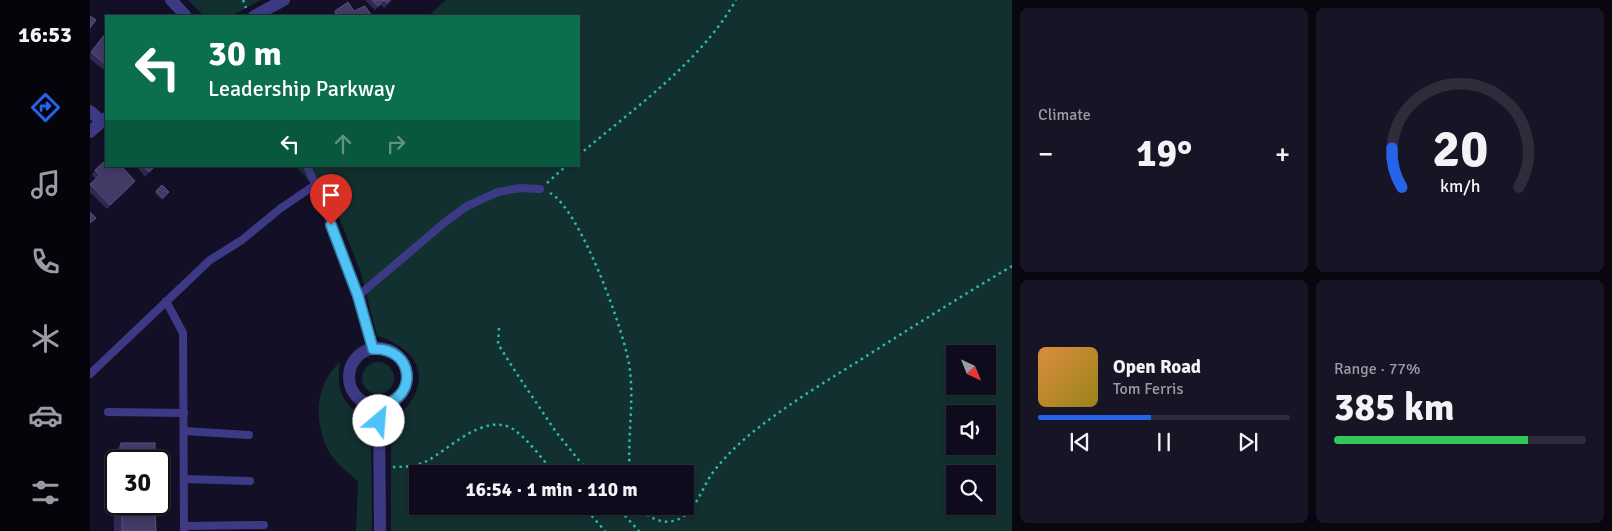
<!DOCTYPE html>
<html lang="en">
<head>
<meta charset="utf-8">
<style>
	body { margin:0; font-family:Signika,sans-serif; background:#171425; color:#f1f3f6; height:100vh; display:flex; flex-direction:column; font-size:19px; white-space:nowrap }
	* { box-sizing:border-box; margin:0 }
	p { font-size:16px; color:#9b9ba3 }
	.icon { flex:none; width:28px; height:28px; fill:none; stroke:currentColor; stroke-width:2; stroke-linecap:round; stroke-linejoin:round }
	.map { position:relative; flex:1; overflow:hidden }
	.details { display:flex; flex-direction:column; gap:8px; padding:8px; background:#08060f; width:600px }
	.details>* { flex:none }
	.top-card { position:absolute; left:15px; top:15px; width:475px; height:152px; border-radius:0px; box-shadow:0 2px 8px #0003,0 0 0 1px #2e2b3b; background:#0b6e4f; color:#fff; overflow:hidden }
	.needle { width:32px; rotate:137deg }
	.fabs { position:absolute; left:856px; top:345px; display:grid; gap:10px }
	.fabs a { display:grid; place-items:center; width:50px; height:50px; border-radius:0px; background:#0e0b1c; box-shadow:0 2px 8px #0003,0 0 0 1px #2e2b3b; font-size:25px }
	.speed { position:absolute; left:15px; top:450px; display:flex; gap:10px; font-size:25px; font-weight:700; text-align:center }
	.speed>* { display:grid; place-content:center; width:65px; height:65px; border-radius:50%; background:#0e0b1c; box-shadow:0 2px 8px #0003,0 0 0 1px #2e2b3b; line-height:1 }
	.speed .limit { border:2px solid #111; border-radius:8px; background:#fff; color:#111 }
	.pin { position:absolute; display:grid; place-items:center; width:42px; height:42px; color:#fff; margin:-51px -21px; border-radius:50% 50% 50% 0; rotate:-45deg; box-shadow:0 0 5px #0007 }
	.pin .icon { rotate:45deg }
	.me { position:absolute; width:55px; margin:-28px; rotate:27deg; stroke-linejoin:round; filter:drop-shadow(0 0 4px #0008) }
	.turn { display:flex; align-items:center; gap:18px; height:105px; padding:0 20px; font-size:22px }
	.turn .icon { width:65px; height:65px; stroke-width:2.5 }
	.turn b { display:block; font-size:35px; line-height:42px }
	.lanes { display:flex; align-items:center; height:48px; padding:0 20px; background:#0003; justify-content:center; gap:25px; direction:ltr }
	.lanes .off { opacity:.35 }
	.big { font-size:38px; font-weight:800; line-height:1.1 }
	.details .card { flex:1; display:flex; flex-direction:column; justify-content:center; gap:8px; min-width:0; padding:0 18px; border-radius:8px; background:#171425 }
	.details .dial { align-items:center; gap:0 }
	.dial svg { height:130px; overflow:visible; fill:none; stroke:#2e2b3b; stroke-width:7; stroke-linecap:round; text-anchor:middle }
	.dial text { fill:#f1f3f6; stroke:none }
	.song { display:flex; align-items:center; gap:15px }
	.cover { width:60px; height:60px; border-radius:8px; background:linear-gradient(135deg,hsl(30 70% 55%),hsl(50 70% 35%)) }
	.played { height:5px; border-radius:2px; background:linear-gradient(90deg,#2563eb 45%,#2e2b3b 45%) }
	.keys { display:flex; justify-content:space-around; direction:ltr }
	.heat { display:flex; justify-content:space-between; align-items:center; font-size:28px; direction:ltr }
	.charge { height:8px; border-radius:4px; background:linear-gradient(90deg,#34c759 77%,#2e2b3b 0) }
	.details .tiles { flex:1; display:grid; gap:8px; grid-template-columns:repeat(2,1fr) }
	.trip { position:absolute; left:319px; top:465px; width:285px; height:50px; border-radius:0px; background:#0e0b1c; box-shadow:0 2px 8px #0003,0 0 0 1px #2e2b3b; font-weight:800; line-height:50px; text-align:center }
	main { display:flex; flex:1; min-height:0 }
	.menu { display:flex; flex-direction:column; width:90px; justify-content:space-around; align-items:center; background:#06040b; color:#9b9ba3 }
	.menu .icon { width:35px; height:35px }
	.menu .selected { color:#2563eb }
	.menu b { font-size:22px; color:#f1f3f6 }
	.map>svg:first-child { display:block }
	.green { fill:#12302f; fill-rule:evenodd }
	.lines { fill:none; stroke-linecap:round; stroke-linejoin:round }
	.path { stroke:#2fb8b0; stroke-width:2.5; stroke-dasharray:2.5 4; stroke-linecap:butt }
	.lane { stroke:#3d3a85; stroke-width:8 }
	.street { stroke:#3d3a85; stroke-width:12 }
	.wall { fill:#312854 }
	.shaded-wall { fill:#1d163a }
	.building { fill:#433a66; stroke:#5a527e }
	.route-casing { stroke:#337fa1; stroke-width:12 }
	.route { stroke:#4fc3f7; stroke-width:9 }
</style>
</head>
<body>
<main>
<nav class="menu">
<b>16:53</b>
<svg class="icon selected" aria-label="directions" viewBox="0 0 24 24"><path d="M12 3l9 9-9 9-9-9zM9 14v-3h6M13 9l2 2-2 2"/></svg>
<svg class="icon" aria-label="music" viewBox="0 0 24 24"><path d="M9 18V5l10-2v13"/><circle cx="6" cy="18" r="3"/><circle cx="16" cy="16" r="3"/></svg>
<svg class="icon" aria-label="phone" viewBox="0 0 24 24"><path d="M5 4h4l2 5-3 2q2 4 5 5l2-3 5 2v4C11 20 4 13 5 4z"/></svg>
<svg class="icon" aria-label="climate" viewBox="0 0 24 24"><path d="M12 3v18M4 7l16 10M4 17L20 7"/></svg>
<svg class="icon" aria-label="car" viewBox="0 0 24 24"><path d="M5 17H2v-5l4-1 3-4h7l3 4 3 1v5h-3M9 17h6M6 11h13"/><circle cx="7" cy="17" r="2"/><circle cx="17" cy="17" r="2"/></svg>
<svg class="icon" aria-label="filters" viewBox="0 0 24 24"><path d="M4 7h16M4 17h16"/><circle cx="9" cy="7" r="2"/><circle cx="15" cy="17" r="2"/></svg>
</nav>
<div class="map">
<svg width="922" height="531" viewBox="0 0 922 531">
	<rect width="100%" height="100%" fill="#130f26"/>
	<g class="green">
		<path d="M98,0H171L141,16H114Z"/>
		<path d="M356,0H922V531H301V420C307,414 317,409 321,401C342,368 318,345 287,336L271,273L246,210L205,166H489V16H338ZM865,354H898V386H865ZM865,414H898V446H865ZM328,474H595V506H328ZM865,474H898V506H865Z"/>
		<circle cx="288" cy="378" r="16"/>
		<path d="M250,362C248,378 247,395 261,407C270,415 277,417 281,430L282,531H266L268,482C258,472 243,461 237,448C224,418 225,385 250,362Z"/>
	</g>
	<g class="lines">
		<g class="path">
			<path d="M153,0L156,8"/>
			<path d="M489,155C544,108 609,64 646,0"/>
			<path d="M457,183L476,166"/>
			<path d="M460,193C490,208 537,337 540,371C544,405 537,440 540,474"/>
			<path d="M409,328L408,344L425,371L466,432L500,474"/>
			<path d="M303,467C314,467 327,466 337,461C359,449 395,412 423,429C439,440 452,459 465,474"/>
			<path d="M493,506L515,531"/>
			<path d="M526,506L549,531"/>
			<path d="M547,506C558,518 575,527 591,518C606,509 612,489 621,475C631,461 645,447 658,436C692,408 730,385 767,362C819,329 870,297 922,266"/>
		</g>
		<g class="lane">
			<path d="M217,166C244,225 264,287 283,349"/>
			<path d="M268,296L354,223L377,206L408,192L430,188L450,189"/>
			<path d="M76,301L93,333L94,531"/>
			<path d="M0,374L120,260L152,240L191,208L225,185"/>
			<path d="M18,412L94,413"/>
			<path d="M94,431L159,435"/>
			<path d="M94,479L160,481"/>
			<path d="M94,526L174,525"/>
		</g>
		<g class="street">
			<path d="M81,0L96,16"/>
			<path d="M164,16L194,0"/>
			<path d="M0,111L12,122"/>
			<path d="M0,132L16,118"/>
			<circle cx="288" cy="377" r="29"/>
			<path d="M289,406L290,531"/>
		</g>
	</g>
	<g class="wall">
		<path d="M275,0H302L294,8L291,5L285,10Z"/>
		<path d="M245,11H264L282,16H242Z"/>
		<path d="M16,33V72L0,59V54Z"/>
		<path d="M46,166H67L55,177Z"/>
		<path d="M5,170L45,181L42,186L17,209L0,192V184L6,179L2,175Z"/>
		<path d="M66,191L79,192L72,200L65,193Z"/>
		<path d="M31,443L65,461H26V504H65L66,531H24L23,455Z"/>
	</g>
	<g class="shaded-wall">
		<path d="M65,166H67L55,177L59,172Z"/>
		<path d="M45,181L42,186L17,209L20,205Z"/>
	</g>
	<g class="building">
		<path d="M282,0H300L297,3L294,0L288,6Z"/>
		<path d="M258,2L264,11L275,6L282,16H248L245,11Z"/>
		<path d="M0,16L6,20L0,28Z"/>
		<path d="M16,33V65L1,52Z"/>
		<path d="M16,160V166H31L45,181L20,205L0,184L10,175L5,170Z"/>
		<path d="M53,166H65L59,172Z"/>
		<path d="M72,185L79,192L73,198L66,191Z"/>
		<path d="M0,212L6,218L0,223Z"/>
		<rect x="31" y="443" width="34" height="18"/>
		<path d="M32,504H65L66,531H32Z"/>
	</g>
	<g class="lines">
		<g class="route-casing">
			<path id="route" d="M241,225L268,296L283,349C324,347 330,398 289,406V421"/>
		</g>
		<use href="#route" class="route"/>
	</g>
</svg>
<div class="fabs">
<a><svg class="needle" viewBox="-14 -14 28 28"><path d="M0-13l5 13h-10z" fill="#e53935"/><path d="M0 13l5-13h-10z" fill="#9b9ba3"/></svg></a>
<a><svg class="icon" aria-label="sound" viewBox="0 0 24 24"><path d="M4 9h4l5-4v14l-5-4H4zM17 9q2 3 0 6"/></svg></a>
<a><svg class="icon" aria-label="search" viewBox="0 0 24 24"><circle cx="10" cy="10" r="6"/><path d="M15 15l6 6"/></svg></a>
</div>
<div class="speed"><div class="limit">30</div></div>
<div class="pin" style="left:241px;top:225px;background:#d93025"><svg class="icon" aria-label="arrive" viewBox="0 0 24 24"><path d="M6 21V4h12l-3 4 3 4H6"/></svg></div>
<svg class="me" style="left:289px;top:421px" viewBox="-20 -20 40 40"><circle r="19" fill="#fff"/><path d="M0-13L10 11 0 6-10 11z" fill="#4fc3f7"/></svg>
<div class="trip">16:54 · 1 min · 110 m</div>
<div class="top-card">
<div class="turn"><svg class="icon" aria-label="left" viewBox="0 0 24 24"><path d="M17 20v-9H6M10 6l-5 5 5 5"/></svg><div><b>30 m</b>Leadership Parkway</div></div>
<div class="lanes"><svg class="icon" aria-label="left" viewBox="0 0 24 24"><path d="M17 20v-9H6M10 6l-5 5 5 5"/></svg><svg class="icon off" aria-label="ahead" viewBox="0 0 24 24"><path d="M12 20V5M6 11l6-6 6 6"/></svg><svg class="icon off" aria-label="right" viewBox="0 0 24 24"><path d="M7 20v-9h11M14 6l5 5-5 5"/></svg></div>
</div>
</div>
<section class="details">
<div class="tiles">
<div class="card"><p>Climate</p>
<div class="heat"><a>−</a><b class="big">19°</b><a>+</a></div>
</div>
<div class="card dial"><svg viewBox="0 0 100 80">
<path d="M14 69A42 42 0 1 1 86 69"/>
<path d="M14 69A42 42 0 0 1 8 45" stroke="#2563eb"/>
<text x="50" y="56" font-size="32" font-weight="700">20</text>
<text x="50" y="72" font-size="11">km/h</text>
</svg></div>
<div class="card">
<div class="song"><i class="cover"></i><div><b>Open Road</b><p>Tom Ferris</p></div></div>
<div class="played"></div>
<div class="keys"><svg class="icon" aria-label="previous" viewBox="0 0 24 24"><path d="M18 5L8 12l10 7zM5 5v14"/></svg><svg class="icon" aria-label="pause" viewBox="0 0 24 24"><path d="M8 5v14M16 5v14"/></svg><svg class="icon" aria-label="next" viewBox="0 0 24 24"><path d="M6 5l10 7-10 7zM19 5v14"/></svg></div>
</div>
<div class="card"><p>Range · 77%</p><b class="big">385 km</b><div class="charge"></div></div>
</div>
</section>
</main>
</body>
</html>
